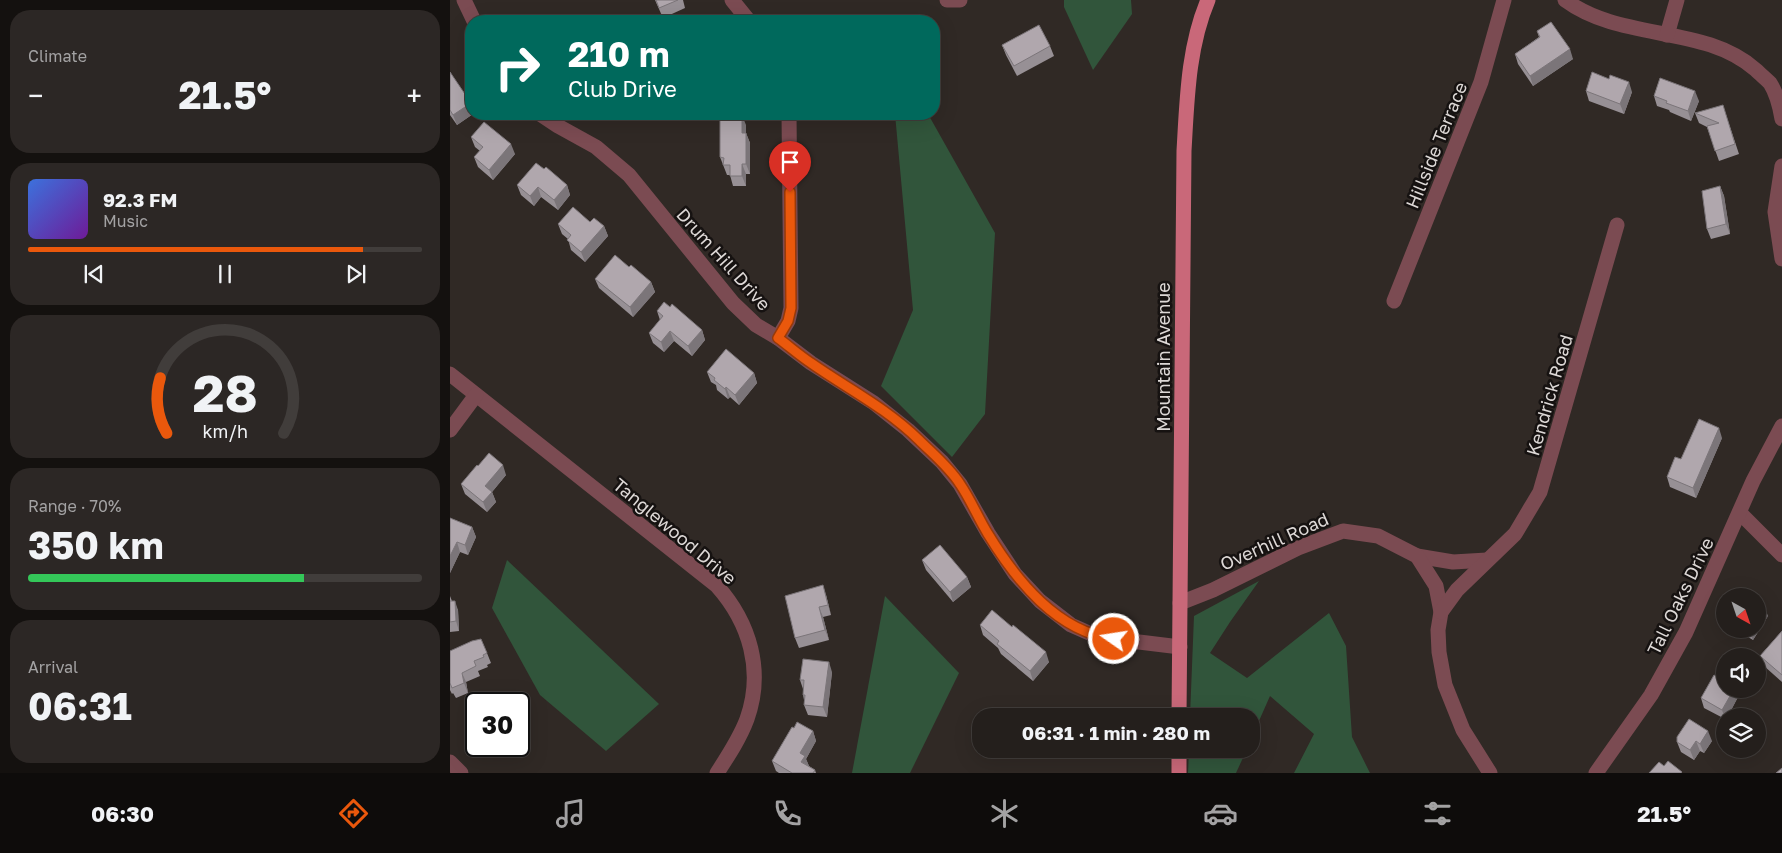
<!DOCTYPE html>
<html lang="en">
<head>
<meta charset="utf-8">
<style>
	body { margin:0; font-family:"Golos Text",sans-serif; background:#2c2725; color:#f1f3f6; height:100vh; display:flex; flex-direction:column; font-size:19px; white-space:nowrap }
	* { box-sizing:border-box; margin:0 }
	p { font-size:16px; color:#a3a2a3 }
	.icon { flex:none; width:28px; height:28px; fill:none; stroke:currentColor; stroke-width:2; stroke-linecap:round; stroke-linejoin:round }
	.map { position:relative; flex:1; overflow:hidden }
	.panel { display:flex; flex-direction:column; gap:10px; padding:10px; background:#14110f; width:450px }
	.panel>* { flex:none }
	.top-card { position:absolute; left:15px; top:15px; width:475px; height:105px; border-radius:20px; box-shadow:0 5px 20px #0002,0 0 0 1px #413d3b; background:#00695c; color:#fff; overflow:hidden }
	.needle { width:32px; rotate:140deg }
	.controls { position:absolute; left:1266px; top:588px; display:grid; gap:10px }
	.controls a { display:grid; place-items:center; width:50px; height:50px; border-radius:50%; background:#241f1c; box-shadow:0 5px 20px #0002,0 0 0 1px #413d3b; font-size:25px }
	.speed { position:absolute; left:15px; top:692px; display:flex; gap:10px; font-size:25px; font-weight:700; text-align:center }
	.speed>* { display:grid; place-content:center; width:65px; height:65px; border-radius:50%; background:#241f1c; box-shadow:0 5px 20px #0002,0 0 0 1px #413d3b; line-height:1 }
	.speed .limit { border:2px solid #111; border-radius:8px; background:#fff; color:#111 }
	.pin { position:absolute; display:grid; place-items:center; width:42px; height:42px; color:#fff; margin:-51px -21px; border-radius:50% 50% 50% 0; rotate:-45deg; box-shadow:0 0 5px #0007 }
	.pin .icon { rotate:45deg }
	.me { position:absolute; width:55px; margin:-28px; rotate:283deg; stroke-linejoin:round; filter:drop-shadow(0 0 4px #0008) }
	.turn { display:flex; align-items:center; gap:18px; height:105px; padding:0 20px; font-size:22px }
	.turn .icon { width:65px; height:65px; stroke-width:2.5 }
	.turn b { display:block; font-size:35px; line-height:42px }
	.big { font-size:38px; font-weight:700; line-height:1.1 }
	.panel .tile { flex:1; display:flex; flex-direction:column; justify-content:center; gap:8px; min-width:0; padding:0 18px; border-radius:20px; background:#2c2725 }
	.panel .dial { align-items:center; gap:0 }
	.dial svg { height:130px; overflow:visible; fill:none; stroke:#413d3b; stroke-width:7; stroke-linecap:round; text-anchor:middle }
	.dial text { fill:#f1f3f6; stroke:none }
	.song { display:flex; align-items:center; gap:15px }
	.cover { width:60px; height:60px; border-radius:8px; background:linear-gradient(135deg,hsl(220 70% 55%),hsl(280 70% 35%)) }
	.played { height:5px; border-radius:2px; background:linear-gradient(90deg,#ea580c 85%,#413d3b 85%) }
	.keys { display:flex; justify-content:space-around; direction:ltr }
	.heat { display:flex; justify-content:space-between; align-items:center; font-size:28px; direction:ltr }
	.charge { height:8px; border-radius:4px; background:linear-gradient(90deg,#34c759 70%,#413d3b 0) }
	.trip { position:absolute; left:522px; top:708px; width:288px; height:50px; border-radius:20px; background:#241f1c; box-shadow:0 5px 20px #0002,0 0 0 1px #413d3b; font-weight:700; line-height:50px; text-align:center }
	.tab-bar { display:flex; height:80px; justify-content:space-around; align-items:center; background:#0e0c0b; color:#a3a2a3 }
	.tab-bar .icon { width:35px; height:35px }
	.tab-bar .current { color:#ea580c }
	.tab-bar b { font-size:22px; color:#f1f3f6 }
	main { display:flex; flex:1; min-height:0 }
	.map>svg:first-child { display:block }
	.green { fill:#31553b }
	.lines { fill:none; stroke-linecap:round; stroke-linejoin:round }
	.minor { stroke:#7b4b52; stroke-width:15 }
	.major { stroke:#c96879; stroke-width:15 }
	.wall { fill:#979095 }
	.shaded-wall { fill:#7b7579 }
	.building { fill:#b0a7ad; stroke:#7b7579 }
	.route-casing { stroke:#983908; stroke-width:12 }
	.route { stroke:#ea580c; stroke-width:9 }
	.labels { text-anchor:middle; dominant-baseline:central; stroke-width:5; stroke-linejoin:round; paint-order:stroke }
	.street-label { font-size:18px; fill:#ddd8d6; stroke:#161211 }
</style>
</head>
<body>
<main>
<section class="panel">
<div class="tile"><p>Climate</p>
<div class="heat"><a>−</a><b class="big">21.5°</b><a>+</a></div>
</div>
<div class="tile">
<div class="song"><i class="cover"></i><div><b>92.3 FM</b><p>Music</p></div></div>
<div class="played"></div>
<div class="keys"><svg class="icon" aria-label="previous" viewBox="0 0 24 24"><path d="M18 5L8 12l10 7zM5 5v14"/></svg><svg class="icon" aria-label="pause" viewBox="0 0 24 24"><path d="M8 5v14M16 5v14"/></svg><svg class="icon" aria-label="next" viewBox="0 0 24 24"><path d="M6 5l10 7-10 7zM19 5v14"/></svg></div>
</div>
<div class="tile dial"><svg viewBox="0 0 100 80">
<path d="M14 69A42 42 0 1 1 86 69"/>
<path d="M14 69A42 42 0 0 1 10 35" stroke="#ea580c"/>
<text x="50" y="56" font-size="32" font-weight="700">28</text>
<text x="50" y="72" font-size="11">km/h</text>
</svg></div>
<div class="tile"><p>Range · 70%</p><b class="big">350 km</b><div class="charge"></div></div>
<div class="tile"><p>Arrival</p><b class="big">06:31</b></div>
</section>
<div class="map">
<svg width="1332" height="773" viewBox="0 0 1332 773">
	<rect width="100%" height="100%" fill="#302925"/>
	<g class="green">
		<path d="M614,0H681L682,14L643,70L614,7Z"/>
		<path d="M445,114H478L545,233L535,414L502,457L431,386L463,310Z"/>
		<path d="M57,560L209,704L156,751L90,695L42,608Z"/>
		<path d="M809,581L780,622L760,653L797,678L879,613L896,646L902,737L920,773H844L864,734L820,696L801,739V716H740L744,616Z"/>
		<path d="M435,596L509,673L460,773H402Z"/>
		<path d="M739,749H797L786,773H738Z"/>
	</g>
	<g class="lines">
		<g class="minor">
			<path d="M14,0L24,21"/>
			<path d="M282,0L299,21"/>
			<path d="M497,0H510"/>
			<path d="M1115,0C1172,42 1254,24 1306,70C1310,74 1316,79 1320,83C1327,94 1330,107 1332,119"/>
			<path d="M1217,35L1227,0"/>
			<path d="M90,114L108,126L146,147L179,175L283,303L306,325L328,338L361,363L424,403L458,430L492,462L510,484L538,533L565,574L590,601L621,625L648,637L730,647"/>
			<path d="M1332,166L1325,212L1332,259"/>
			<path d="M944,301L1031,82L1054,0"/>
			<path d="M328,338L338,321L341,308L339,114"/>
			<path d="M0,374L267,586C300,623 314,671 297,719C290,738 278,756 267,773"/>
			<path d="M0,430L26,395"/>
			<path d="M1290,513L1332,555"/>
			<path d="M967,556L1003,562L1037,560"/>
			<path d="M730,603L763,590L848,548L893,531L928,536L967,556L986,586L991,612L988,630L989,652L995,685L1013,730L1040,773"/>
			<path d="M991,612L1007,590L1065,534L1090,492L1167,225"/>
			<path d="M0,762L11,773"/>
			<path d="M1146,773L1201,695L1236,632L1303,481L1332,426"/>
		</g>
		<g class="major">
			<path d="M729,716L734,151C737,100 738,47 758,0"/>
			<path d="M729,773V749"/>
		</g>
	</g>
	<g class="wall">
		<path d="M205,0H233L235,8L213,18Z"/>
		<path d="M1087,31L1123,59L1083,86L1068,64L1065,54L1089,37Z"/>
		<path d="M552,45L600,46L604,56L567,76L556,55Z"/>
		<path d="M0,72L21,114H23L7,125L0,115Z"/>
		<path d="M1136,91L1182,92L1174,114L1139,101Z"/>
		<path d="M1204,96L1249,101L1241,121L1220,112L1219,110L1207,106Z"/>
		<path d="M1245,113L1276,115L1289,154L1269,161L1257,127L1249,123Z"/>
		<path d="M379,114H404L405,118H381Z"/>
		<path d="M296,125V133L300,143V174H296V186H283L280,175H277L270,157Z"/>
		<path d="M21,137L65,154L43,180L28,167L24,157L30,151L25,147Z"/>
		<path d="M94,169L117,185L120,195L108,210L91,197L84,206L71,195L67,185Z"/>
		<path d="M1270,186L1274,196L1280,234L1261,239L1257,229Z"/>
		<path d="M140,222L154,226L158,236L135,262L121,250L118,239L112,234L108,224Z"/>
		<path d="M179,267L201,282L205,292L183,317L149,288L145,279Z"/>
		<path d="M220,307L252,330L255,340L242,356L224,341L214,352L203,343L199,333L210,320L207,311Z"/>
		<path d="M257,372L304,373L307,383L289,405L280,397L278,399L267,390L266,385L261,382Z"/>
		<path d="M1272,438L1246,498L1220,487L1217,477L1231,459Z"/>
		<path d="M28,466L56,475L42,492L46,502L37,512L15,494L11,484Z"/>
		<path d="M0,518L22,527L26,537L18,555L10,552L0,573Z"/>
		<path d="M472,560L517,577L521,587L503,602L476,570Z"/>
		<path d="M376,595L381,615L373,617L379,640L349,648L345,638Z"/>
		<path d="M0,596L2,601L8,610L9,631L0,632Z"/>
		<path d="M1318,616L1303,640L1288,631L1287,629H1308Z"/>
		<path d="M530,625L562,627L599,662L583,681L551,654L548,648L533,635Z"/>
		<path d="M1332,631V682L1314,666L1310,656Z"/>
		<path d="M0,651L37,653L41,663L37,665L38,667L28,671L30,676L16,682L18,693L6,698L3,693L2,694L0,690Z"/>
		<path d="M382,672L377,717L358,715L354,705V700L353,695V689L350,680Z"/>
		<path d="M1288,697L1278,716H1275V719L1254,708L1251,698Z"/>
		<path d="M344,728L363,731L366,741L356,759L359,766L365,770L366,773H329L326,771L322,761Z"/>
		<path d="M1262,741L1254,753L1250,751L1244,760L1231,752L1227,742Z"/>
		<path d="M47,746H66L57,756Z"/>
	</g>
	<g class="shaded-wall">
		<path d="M1120,49L1123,59L1083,86L1080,76Z"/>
		<path d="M1179,82L1182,92L1174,114L1170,104Z"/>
		<path d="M1245,91L1249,101L1241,121L1238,111Z"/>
		<path d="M21,103V114H23L7,125L3,115Z"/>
		<path d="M292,115L296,125V143L292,133Z"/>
		<path d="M296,133L300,143V174L296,164Z"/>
		<path d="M61,144L65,154L43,180L39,170Z"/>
		<path d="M292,164L296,174V186L292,176Z"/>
		<path d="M117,185L120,195L108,210L104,200Z"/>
		<path d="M1270,186L1274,196L1280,234L1276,224Z"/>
		<path d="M88,187L91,197L84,206L80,196Z"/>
		<path d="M154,226L158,236L135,262L131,252Z"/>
		<path d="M201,282L205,292L183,317L180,307Z"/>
		<path d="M252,330L255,340L242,356L238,346Z"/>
		<path d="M220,331L224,341L214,352L211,342Z"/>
		<path d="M304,373L307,383L289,405L285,395Z"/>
		<path d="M276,387L280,397L278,399L275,389Z"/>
		<path d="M1269,428L1272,438L1246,498L1243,488Z"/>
		<path d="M53,465L56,475L42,492L46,502L37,512L33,502L35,486Z"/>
		<path d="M22,527L26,537L18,555L15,545Z"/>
		<path d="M7,542L10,552L0,573V556Z"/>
		<path d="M517,577L521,587L503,602L500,592Z"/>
		<path d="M373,585L376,595L381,615L378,605Z"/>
		<path d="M5,601L8,610L9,631L6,621Z"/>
		<path d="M1314,606L1318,616L1303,640L1299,630L1300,629H1308V617Z"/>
		<path d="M369,607L373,617L379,640L375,630Z"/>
		<path d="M596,652L599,662L583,681L580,671Z"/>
		<path d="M379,662L382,672L377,717L373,707Z"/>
		<path d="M12,673L16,682L18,693L14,683Z"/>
		<path d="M1284,689H1285L1288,697L1278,716H1275V718L1272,710Z"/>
		<path d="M73,725L76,735L69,743V730Z"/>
		<path d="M363,731L366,741L356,759L359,766L351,762L350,753Z"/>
		<path d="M1258,731L1262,741L1254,753L1250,744Z"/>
		<path d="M1246,741L1250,751L1244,760L1240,750Z"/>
		<path d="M54,746H66L57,756Z"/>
	</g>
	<g class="building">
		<path d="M206,0H228L209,8Z"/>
		<path d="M1101,22L1120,49L1080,76L1065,54L1090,37L1087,31Z"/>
		<path d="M589,25L600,46L564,66L552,45Z"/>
		<path d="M0,72L21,103L3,115L0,110Z"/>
		<path d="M1142,72L1159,79L1160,75L1179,82L1170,104L1136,91Z"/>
		<path d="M1210,78L1245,91L1238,111L1216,103L1217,101L1204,96Z"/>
		<path d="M1273,105L1285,144L1265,151L1257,126L1269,123L1245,113Z"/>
		<path d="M270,115H292V133H296V164H292V176H280V165H273L274,158L270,157Z"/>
		<path d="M34,122L61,144L39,170L24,157L33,147L21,137Z"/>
		<path d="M86,163L94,169L96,167L117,185L104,200L88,187L80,196L67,185Z"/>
		<path d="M1270,186L1276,224L1257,229L1252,191Z"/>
		<path d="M123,207L140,222L144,218L154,226L131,252L117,240L121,235L108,224Z"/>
		<path d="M165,255L179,267L181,265L201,282L180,307L145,279Z"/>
		<path d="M214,302L220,307L222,304L252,330L238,346L220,331L211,342L199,333L213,316L207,311Z"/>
		<path d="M276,349L304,373L285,395L276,387L275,389L264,380L265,378L257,372Z"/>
		<path d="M1249,419L1269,428L1243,488L1217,477L1225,457L1231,459Z"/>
		<path d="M39,453L53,465L35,486L42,492L33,502L11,484L27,465L28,466Z"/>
		<path d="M0,518L22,527L15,545L7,542L0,556Z"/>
		<path d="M490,545L517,577L500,592L472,560Z"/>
		<path d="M373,585L378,605L369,607L375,630L345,638L335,596Z"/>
		<path d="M0,601H5L6,621L0,622Z"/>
		<path d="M1308,602L1314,606L1308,617Z"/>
		<path d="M542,610L562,627L563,625L596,652L580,671L547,644L549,641L530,625Z"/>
		<path d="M1332,631V675L1310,656Z"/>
		<path d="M31,639L37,653L33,655L34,657L24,661L26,666L12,673L14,683L2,688L0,683V651L22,641Z"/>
		<path d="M353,659L379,662L373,707L354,705L355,695H353L354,680H350Z"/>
		<path d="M1264,675L1275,681V689H1284L1272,710L1251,698Z"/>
		<path d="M39,693L50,704H28Z"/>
		<path d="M26,706V712L23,709Z"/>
		<path d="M1239,719L1258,731L1250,744L1246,741L1240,750L1227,742V737Z"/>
		<path d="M69,721L73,725L69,730Z"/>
		<path d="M347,722L363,731L350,753L355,756L351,762L365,770L363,773H342L322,761L342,727L344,728Z"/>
		<path d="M1218,761L1232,772L1231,773H1199L1209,762L1214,766Z"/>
		<path d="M1332,768V773H1326Z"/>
	</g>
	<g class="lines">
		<g class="route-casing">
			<path id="route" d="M340,192L341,308L338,321L328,338C339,346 349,355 361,363C398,389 435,407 469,440C483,454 499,467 510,484C521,500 528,518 538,534C566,580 607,632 664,639"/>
		</g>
		<use href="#route" class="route"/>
	</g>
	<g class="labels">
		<g class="street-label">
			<text transform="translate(986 145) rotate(-68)">Hillside Terrace</text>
			<text transform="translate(274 259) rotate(48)">Drum Hill Drive</text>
			<text transform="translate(713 357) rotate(-90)">Mountain Avenue</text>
			<text transform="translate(1099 395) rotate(-74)">Kendrick Road</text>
			<text transform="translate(225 531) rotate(40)">Tanglewood Drive</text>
			<text transform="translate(824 541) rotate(-24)">Overhill Road</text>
			<text transform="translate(1230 596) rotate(-64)">Tall Oaks Drive</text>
		</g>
	</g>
</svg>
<div class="controls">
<a><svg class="needle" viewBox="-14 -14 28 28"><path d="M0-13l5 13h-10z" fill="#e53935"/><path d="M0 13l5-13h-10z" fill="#a3a2a3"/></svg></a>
<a><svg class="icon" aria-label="sound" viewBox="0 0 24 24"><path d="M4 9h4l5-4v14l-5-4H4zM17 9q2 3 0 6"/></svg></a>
<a><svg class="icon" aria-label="layers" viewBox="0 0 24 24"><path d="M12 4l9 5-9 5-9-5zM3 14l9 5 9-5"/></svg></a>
</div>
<div class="speed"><div class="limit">30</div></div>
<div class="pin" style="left:340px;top:192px;background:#d93025"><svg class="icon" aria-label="arrive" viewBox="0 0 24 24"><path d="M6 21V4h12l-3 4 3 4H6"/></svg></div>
<svg class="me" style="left:664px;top:639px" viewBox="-20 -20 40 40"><circle r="17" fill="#ea580c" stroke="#fff" stroke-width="3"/><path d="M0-11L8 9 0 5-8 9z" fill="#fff"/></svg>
<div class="trip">06:31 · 1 min · 280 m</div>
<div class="top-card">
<div class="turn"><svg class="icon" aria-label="right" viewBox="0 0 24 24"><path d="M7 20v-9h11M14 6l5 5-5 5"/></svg><div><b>210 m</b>Club Drive</div></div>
</div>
</div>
</main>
<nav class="tab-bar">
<b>06:30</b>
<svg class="icon current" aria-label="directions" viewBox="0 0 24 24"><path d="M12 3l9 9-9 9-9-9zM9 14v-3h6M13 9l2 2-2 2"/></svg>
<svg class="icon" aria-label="music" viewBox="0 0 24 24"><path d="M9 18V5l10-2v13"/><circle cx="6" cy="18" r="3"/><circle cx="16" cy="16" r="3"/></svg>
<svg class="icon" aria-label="phone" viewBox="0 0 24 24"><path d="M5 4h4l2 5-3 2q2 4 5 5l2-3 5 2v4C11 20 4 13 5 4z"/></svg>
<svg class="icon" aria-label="climate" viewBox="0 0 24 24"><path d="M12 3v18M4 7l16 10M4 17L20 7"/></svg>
<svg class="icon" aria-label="car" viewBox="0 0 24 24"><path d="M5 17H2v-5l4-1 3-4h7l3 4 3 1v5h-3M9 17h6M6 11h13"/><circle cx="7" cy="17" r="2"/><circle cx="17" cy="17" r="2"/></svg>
<svg class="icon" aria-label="filters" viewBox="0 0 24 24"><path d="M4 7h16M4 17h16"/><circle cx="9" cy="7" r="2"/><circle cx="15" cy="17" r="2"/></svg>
<b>21.5°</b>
</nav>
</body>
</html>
